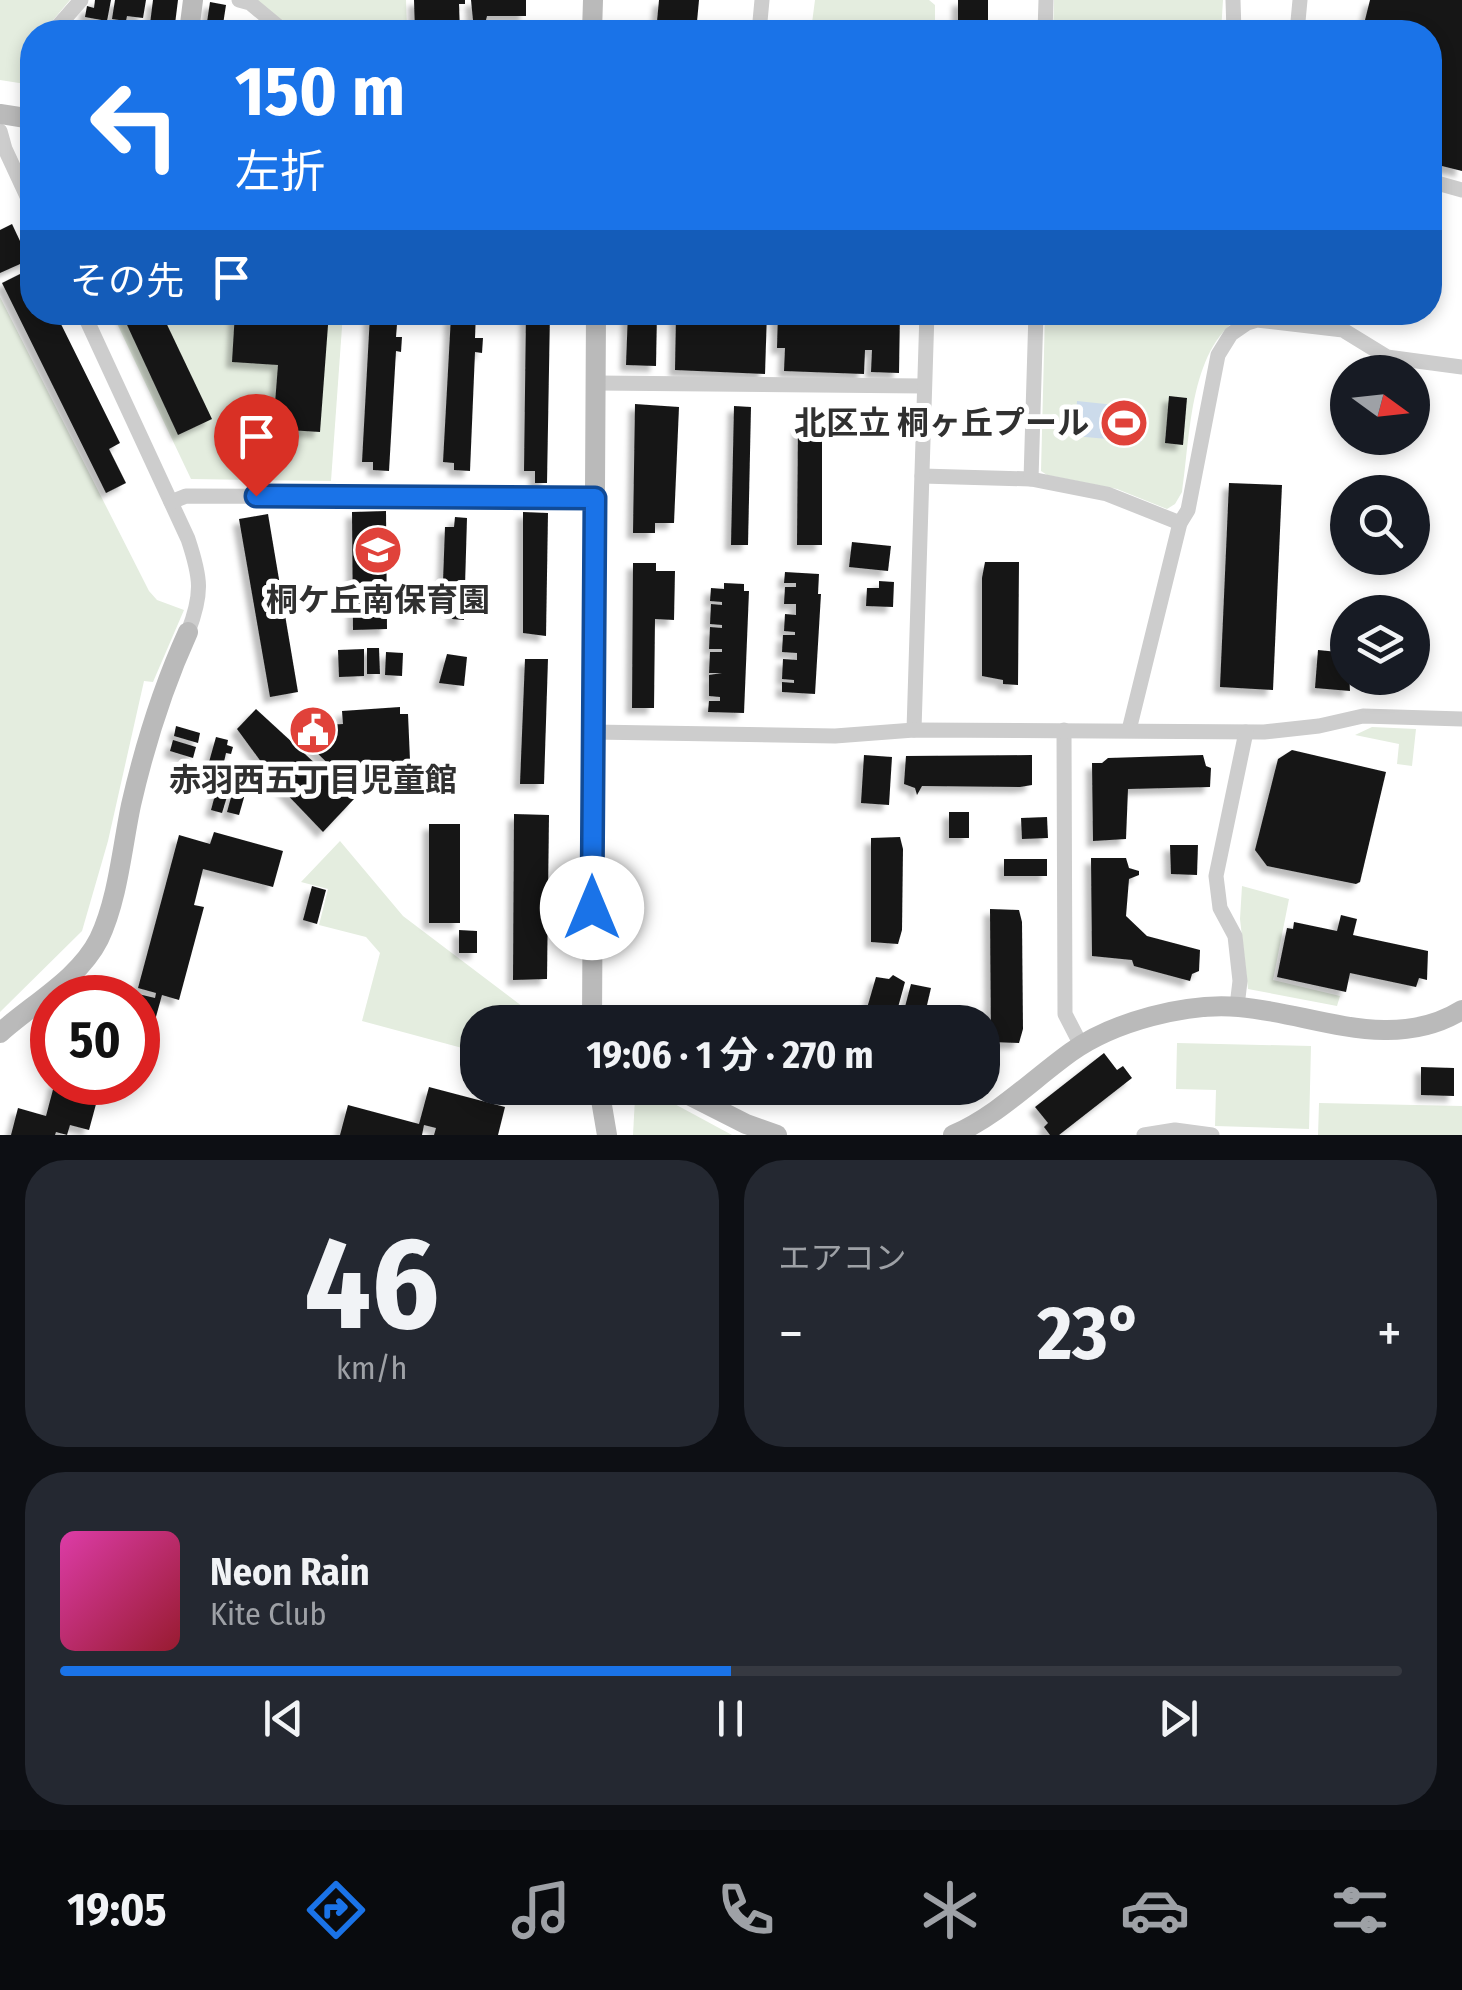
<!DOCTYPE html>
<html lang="ja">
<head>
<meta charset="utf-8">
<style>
	body { margin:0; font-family:"Fira Sans Condensed","Noto Sans JP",sans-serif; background:#242831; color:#f1f3f6; height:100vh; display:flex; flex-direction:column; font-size:38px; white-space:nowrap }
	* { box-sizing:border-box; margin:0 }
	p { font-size:32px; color:#9ea1a6 }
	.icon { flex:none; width:55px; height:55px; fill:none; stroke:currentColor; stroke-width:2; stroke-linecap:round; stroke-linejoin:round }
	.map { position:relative; height:1135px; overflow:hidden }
	.side { display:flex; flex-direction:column; gap:25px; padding:25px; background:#0d0f14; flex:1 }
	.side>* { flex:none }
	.top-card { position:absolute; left:20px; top:20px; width:1422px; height:305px; border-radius:40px; box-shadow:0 5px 15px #0003; background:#1a73e8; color:#fff; overflow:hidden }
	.needle { width:65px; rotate:105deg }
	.fabs { position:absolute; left:1330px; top:355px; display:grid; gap:20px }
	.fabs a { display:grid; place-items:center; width:100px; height:100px; border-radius:50%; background:#171b24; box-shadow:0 5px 15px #0003; font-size:50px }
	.speed { position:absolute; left:30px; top:975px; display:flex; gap:20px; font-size:50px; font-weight:700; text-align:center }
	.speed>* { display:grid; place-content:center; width:130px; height:130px; border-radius:50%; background:#171b24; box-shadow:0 5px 15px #0003; line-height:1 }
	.speed .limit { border:15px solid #d22; background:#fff; color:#111 }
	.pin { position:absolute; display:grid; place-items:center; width:85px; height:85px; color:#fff; margin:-102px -42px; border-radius:50% 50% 50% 0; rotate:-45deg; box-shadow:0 0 10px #0007 }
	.pin .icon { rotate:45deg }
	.me { position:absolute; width:110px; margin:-55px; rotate:0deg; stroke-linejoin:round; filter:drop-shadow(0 0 8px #0008) }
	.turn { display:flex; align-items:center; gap:35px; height:210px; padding:0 50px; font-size:45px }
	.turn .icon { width:130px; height:130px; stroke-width:2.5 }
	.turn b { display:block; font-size:70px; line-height:85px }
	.then { display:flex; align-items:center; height:95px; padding:0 50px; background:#0003; gap:20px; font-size:38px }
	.big { font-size:75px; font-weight:700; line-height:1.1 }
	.side .card { flex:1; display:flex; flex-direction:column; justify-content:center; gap:15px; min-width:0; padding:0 35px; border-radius:40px; background:#242831 }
	.side .dial { align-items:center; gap:0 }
	.dial b { font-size:130px; line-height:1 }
	.song { display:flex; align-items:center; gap:30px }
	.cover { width:120px; height:120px; border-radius:15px; background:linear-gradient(135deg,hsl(320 70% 55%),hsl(350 70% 35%)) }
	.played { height:10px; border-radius:5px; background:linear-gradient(90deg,#1a73e8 50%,#363941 50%) }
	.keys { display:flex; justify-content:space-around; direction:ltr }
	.heat { display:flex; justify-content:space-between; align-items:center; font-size:55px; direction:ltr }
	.side .tiles { flex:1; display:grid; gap:25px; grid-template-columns:1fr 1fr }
	.card:last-child { grid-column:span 2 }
	.trip { position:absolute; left:460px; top:1005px; width:540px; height:100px; border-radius:40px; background:#171b24; box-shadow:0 5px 15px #0003; font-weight:700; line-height:100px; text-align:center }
	.menu { display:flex; height:160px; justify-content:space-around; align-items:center; background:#090b0e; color:#9ea1a6 }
	.menu .icon { width:70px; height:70px }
	.menu .active { color:#1a73e8 }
	.menu b { font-size:45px; color:#f1f3f6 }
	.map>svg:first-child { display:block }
	.green { fill:#e4eddf }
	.water { fill:#ccdbeb }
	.building { fill:#171717; filter:url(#shadow) }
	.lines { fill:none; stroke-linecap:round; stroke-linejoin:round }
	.street { stroke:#cdcdcd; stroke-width:15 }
	.secondary { stroke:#bababa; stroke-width:20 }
	.route-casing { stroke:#114b97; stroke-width:25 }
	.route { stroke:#1a73e8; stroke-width:18 }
	.labels { text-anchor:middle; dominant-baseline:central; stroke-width:10; stroke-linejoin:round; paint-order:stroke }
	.poi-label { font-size:32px; font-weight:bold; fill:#303030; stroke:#fff }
</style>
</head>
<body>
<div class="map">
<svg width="1462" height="1135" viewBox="0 0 1462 1135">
	<defs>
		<filter id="shadow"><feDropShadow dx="-6" dy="6" stdDeviation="2.5" flood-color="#0004"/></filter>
	</defs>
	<rect width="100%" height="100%" fill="#fff"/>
	<g class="green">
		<path d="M0,0H70L43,32H32V85L0,80Z"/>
		<path d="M257,0H406L407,32H295Z"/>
		<path d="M815,0H929L935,5V32H804L812,23Z"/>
		<path d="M1054,0H1223L1221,32H1053Z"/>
		<path d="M0,297L149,591L157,600L184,610L153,682L144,681L108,841L82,931L0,1012Z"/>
		<path d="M112,313H343L331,481L191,479Z"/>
		<path d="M1045,313H1246C1189,345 1191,432 1182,492L1175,504L1167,509L1117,489L1047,475L1041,471Z"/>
		<path d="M1372,727L1416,729L1412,766L1397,764L1399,744L1355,735Z"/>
		<path d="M340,841L403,916L543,1022H478L477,1052L362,1021L380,953L366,937L319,925L328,889L301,882Z"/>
		<path d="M1242,886L1289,899L1273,980L1340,996L1337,1006L1248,989L1240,919Z"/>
		<path d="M1177,1043L1311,1046L1309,1129L1215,1126L1216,1090L1176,1089Z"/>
		<path d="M641,1088H645L732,1135H633L635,1098Z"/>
		<path d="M1319,1103L1462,1106V1135H1318Z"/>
	</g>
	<path class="water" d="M1077,401L1144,408L1141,442L1074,436Z"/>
	<g class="building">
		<path d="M95,0H111L107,21L85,17L87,6L94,8Z"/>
		<path d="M115,0H146L143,18L127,16L126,21L112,19Z"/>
		<path d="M153,0H178L174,32H149Z"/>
		<path d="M414,0H465V4H459L460,32H415Z"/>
		<path d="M471,0H526V16H487L486,20H473Z"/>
		<path d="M659,0H699L696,32H656Z"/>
		<rect x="958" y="0" width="30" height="32"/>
		<path d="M1370,0H1462V171L1430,163V32H1362Z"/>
		<path d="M210,2L226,5L222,31L206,29Z"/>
		<path d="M12,224L29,260L0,273V230Z"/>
		<path d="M32,268V312H55L120,443L109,449L126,483L106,493L2,283Z"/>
		<path d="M121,312H161L212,419L178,435Z"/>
		<path d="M235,312H329L320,432L273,429L278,365L232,362Z"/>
		<path d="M381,312H398L396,337H402L401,352L396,351L389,471L373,470V462H362L370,315H381Z"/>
		<path d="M461,312H476L475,338H483L482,353L475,352L470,471L454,470V463L443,462L451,316H460Z"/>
		<path d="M526,312H550L547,483H535V471H524Z"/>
		<path d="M628,312H657L656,366L626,365Z"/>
		<path d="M687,312H767L765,374L675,370L676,315Z"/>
		<path d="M778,312H900L899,373L871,372L872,350H865L864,374L784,371L785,348H777Z"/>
		<path d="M1169,396L1187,398L1183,445L1165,443Z"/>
		<path d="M635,404L679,407L674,523H655V533H633Z"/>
		<path d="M734,406L751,407L748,545H731Z"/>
		<path d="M798,426H822V545H797Z"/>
		<path d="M1229,483L1282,485L1273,690L1220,687Z"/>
		<path d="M386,511L387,629L353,630L352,512Z"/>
		<path d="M523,512L548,513L546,636L523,633Z"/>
		<path d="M268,514L298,692L270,697L239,519Z"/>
		<path d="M455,517L467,518L464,620L452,619L453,609H442L445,527H454Z"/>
		<path d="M852,542L891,546L888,571L849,567Z"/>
		<path d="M985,562H1019L1018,685L1003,684V680L982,676V578Z"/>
		<path d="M633,563H656V571H675L674,620L655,619L654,708H632Z"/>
		<path d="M785,572L819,574L818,594H821L815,694L782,692V682L794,683V680L782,679L783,659L797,660V653L782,652L783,635H795V632L784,631L785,614L796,615V604H784L785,587H796V583H784Z"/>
		<path d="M879,581L894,582L893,607L866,606L867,588H879Z"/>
		<path d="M724,583L744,584V591H749L744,713L708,712L709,701H720V697L709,696V675L722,673H709L710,652H722V649H709L710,627L722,628V625L710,624L711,604L722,605V602L710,601L711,588L724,589Z"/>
		<path d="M367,648H379L380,674H367Z"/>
		<path d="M364,649V676L339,677L338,650Z"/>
		<path d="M1318,650L1348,653L1350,691L1315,688Z"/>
		<path d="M386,652L403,653L402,676L385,675Z"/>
		<path d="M447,654L467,657L464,686L439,683Z"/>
		<path d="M525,659H548L544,784H520Z"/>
		<path d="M400,707V714H408L411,783L383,784V779L347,782L312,748L310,726L343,724L342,711Z"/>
		<path d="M256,709L354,799L323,832L278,785L237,729Z"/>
		<path d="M176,726L200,733L198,743L174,736Z"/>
		<path d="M216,737L228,740L227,745L233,747L231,754L226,753L223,766L209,762Z"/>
		<path d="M173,740L196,747L193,758L170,751Z"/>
		<path d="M1292,750L1386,772L1360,882L1356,884L1267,866L1255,850L1278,759Z"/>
		<path d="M864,755L892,757L889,805L861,803Z"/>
		<path d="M1032,755V785L1020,787L922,786L917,795L915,788L904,784L906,756Z"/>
		<path d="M1203,755L1206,766L1211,768L1210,787L1128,789L1126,839L1093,841L1092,763H1102L1108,758Z"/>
		<path d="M218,784L230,787L222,813L211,810Z"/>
		<path d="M233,790L245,794L239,815L227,812Z"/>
		<rect x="949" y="812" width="20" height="26"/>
		<path d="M514,814L549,815L547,979L513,980Z"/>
		<path d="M1047,817L1048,838L1022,839L1021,818Z"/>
		<rect x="429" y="824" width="31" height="99"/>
		<path d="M214,832L283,851L273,887L203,869L194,905L204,907L179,1000L162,995L141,1071L138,1070V998H124L126,991L155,998L156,993L138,988L179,835L210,844Z"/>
		<path d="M900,837L903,849L902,930L898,944L871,942V838Z"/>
		<path d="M1170,845H1198L1197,875L1171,874Z"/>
		<path d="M1091,858H1126L1129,868L1139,871V875L1129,879L1126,916L1147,936L1200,950L1199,971L1192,974L1190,981L1134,966L1132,960L1092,956Z"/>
		<rect x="1004" y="859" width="43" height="17"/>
		<path d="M312,886L326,890L317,924L303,920Z"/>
		<path d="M990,909L1019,910L1022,922L1023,1029L1019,1043L991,1042Z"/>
		<path d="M1341,915L1357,919L1353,935L1428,951L1427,980L1419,978L1416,987L1350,973L1346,992L1277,977L1287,928L1293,929L1294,922L1337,931Z"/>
		<path d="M459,930L477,931V953H459Z"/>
		<path d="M893,975L905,982L894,1022H863L876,977L889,979Z"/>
		<path d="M911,984L931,988L923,1022H901Z"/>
		<path d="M1104,1053L1117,1070L1123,1066L1132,1078L1059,1135H1050L1044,1127L1048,1123L1035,1107Z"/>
		<path d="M1421,1067L1454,1068V1096L1421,1095Z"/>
		<path d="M55,1082H102L89,1130L70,1125L67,1135L56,1132L55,1135H11L18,1108L46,1116Z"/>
		<path d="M429,1087L505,1107L498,1135H434L436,1128L424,1125L422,1135H340L348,1105L419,1124Z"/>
	</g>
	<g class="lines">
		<g class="street">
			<path d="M239,0L250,3L285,32"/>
			<path d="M1233,0L1234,32"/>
			<path d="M53,32L81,0"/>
			<path d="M759,32L762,0"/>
			<path d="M1045,32L1046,0"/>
			<path d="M1297,32L1300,0"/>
			<path d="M0,131L5,149L32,207"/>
			<path d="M1430,181L1462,190"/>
			<path d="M83,312L188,539C201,578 203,593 188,632"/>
			<path d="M596,383L923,386"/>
			<path d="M922,476L1031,479L1107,494L1180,523"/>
			<path d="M1031,479L1036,312"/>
			<path d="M171,502L186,496L595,498"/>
			<path d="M914,730L927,312"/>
			<path d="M1064,730L1065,1014L1081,1045"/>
			<path d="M1129,730L1180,523L1188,510L1218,355L1231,334L1247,323L1257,320L1343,330L1387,357L1462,367"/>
			<path d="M593,732L835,736L914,730L1264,732L1319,726L1363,716L1462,719"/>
			<path d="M1237,1006L1240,981L1235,936L1220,908L1216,876L1246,732"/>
			<path d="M1144,1135L1175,1130L1212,1135"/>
		</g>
		<g class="secondary">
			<path d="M189,32L193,0"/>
			<path d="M592,32L593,0"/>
			<path d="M0,114L32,119"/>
			<path d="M592,1022L596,312"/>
			<path d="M0,1033C32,1004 79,979 99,939C118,899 122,848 131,805C145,744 162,689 188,632"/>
			<path d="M599,1088L607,1135"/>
			<path d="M675,1088L746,1124L777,1135"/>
			<path d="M953,1135C997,1116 1032,1080 1071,1052C1113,1022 1187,1002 1239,1007C1313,1013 1391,1054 1462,1010"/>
		</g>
	</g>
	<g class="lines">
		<g class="route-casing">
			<path id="route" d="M256,496L595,498L592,908"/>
		</g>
		<use href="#route" class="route"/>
	</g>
	<defs>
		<g id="stadium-disc" transform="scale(2.5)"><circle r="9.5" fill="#e0423a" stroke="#fff"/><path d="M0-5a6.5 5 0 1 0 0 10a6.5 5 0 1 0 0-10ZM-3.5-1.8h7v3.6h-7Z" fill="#fff"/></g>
		<g id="school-disc" transform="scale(2.5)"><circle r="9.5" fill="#e0423a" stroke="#fff"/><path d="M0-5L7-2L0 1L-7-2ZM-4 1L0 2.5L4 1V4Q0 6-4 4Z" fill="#fff"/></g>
		<g id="civic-disc" transform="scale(2.5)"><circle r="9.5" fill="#e0423a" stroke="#fff"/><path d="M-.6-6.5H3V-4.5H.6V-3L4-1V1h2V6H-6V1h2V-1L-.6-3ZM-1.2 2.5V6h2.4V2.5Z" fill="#fff"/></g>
	</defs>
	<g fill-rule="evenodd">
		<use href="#stadium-disc" x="1124" y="423"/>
		<use href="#school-disc" x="378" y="550"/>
		<use href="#civic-disc" x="313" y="730"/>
	</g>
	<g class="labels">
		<g class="poi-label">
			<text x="1089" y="423" text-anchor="end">北区立 桐ヶ丘プール</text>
			<text x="378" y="600">桐ケ丘南保育園</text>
			<text x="313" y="780">赤羽西五丁目児童館</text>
		</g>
	</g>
</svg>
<div class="fabs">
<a><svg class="needle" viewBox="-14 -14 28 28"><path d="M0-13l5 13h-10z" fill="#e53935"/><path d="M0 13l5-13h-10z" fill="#9ea1a6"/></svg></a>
<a><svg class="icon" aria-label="search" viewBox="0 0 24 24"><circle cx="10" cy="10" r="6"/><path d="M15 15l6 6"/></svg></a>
<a><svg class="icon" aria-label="layers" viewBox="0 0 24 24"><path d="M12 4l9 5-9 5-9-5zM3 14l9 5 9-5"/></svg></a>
</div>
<div class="speed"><div class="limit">50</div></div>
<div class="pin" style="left:256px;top:496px;background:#d93025"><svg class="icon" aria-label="arrive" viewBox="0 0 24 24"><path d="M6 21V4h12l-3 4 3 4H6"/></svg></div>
<svg class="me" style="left:592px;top:908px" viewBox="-20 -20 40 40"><circle r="19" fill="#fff"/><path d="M0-13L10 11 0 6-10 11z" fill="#1a73e8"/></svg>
<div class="trip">19:06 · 1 分 · 270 m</div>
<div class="top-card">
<div class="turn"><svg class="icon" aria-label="left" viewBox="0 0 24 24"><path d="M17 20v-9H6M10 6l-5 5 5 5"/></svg><div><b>150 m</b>左折</div></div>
<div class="then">その先<svg class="icon" aria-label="arrive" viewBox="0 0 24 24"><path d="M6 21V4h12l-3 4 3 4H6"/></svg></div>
</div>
</div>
<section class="side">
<div class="tiles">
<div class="card dial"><b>46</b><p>km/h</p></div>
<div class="card"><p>エアコン</p>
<div class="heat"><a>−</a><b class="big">23°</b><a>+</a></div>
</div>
<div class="card">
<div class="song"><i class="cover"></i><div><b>Neon Rain</b><p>Kite Club</p></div></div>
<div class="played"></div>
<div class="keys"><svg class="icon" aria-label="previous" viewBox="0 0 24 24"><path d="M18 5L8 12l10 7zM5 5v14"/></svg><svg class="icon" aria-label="pause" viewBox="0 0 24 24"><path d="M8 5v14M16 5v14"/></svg><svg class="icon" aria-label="next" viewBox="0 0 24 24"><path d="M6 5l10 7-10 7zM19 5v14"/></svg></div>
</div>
</div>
</section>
<nav class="menu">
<b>19:05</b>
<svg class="icon active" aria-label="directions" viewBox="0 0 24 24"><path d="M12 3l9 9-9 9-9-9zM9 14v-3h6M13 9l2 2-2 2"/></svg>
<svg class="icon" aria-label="music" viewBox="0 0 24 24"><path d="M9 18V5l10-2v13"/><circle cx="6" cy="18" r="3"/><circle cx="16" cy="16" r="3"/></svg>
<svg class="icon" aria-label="phone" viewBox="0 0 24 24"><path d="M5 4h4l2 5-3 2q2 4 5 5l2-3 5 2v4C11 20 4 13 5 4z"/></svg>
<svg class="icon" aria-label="climate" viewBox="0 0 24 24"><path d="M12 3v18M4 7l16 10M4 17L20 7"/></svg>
<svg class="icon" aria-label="car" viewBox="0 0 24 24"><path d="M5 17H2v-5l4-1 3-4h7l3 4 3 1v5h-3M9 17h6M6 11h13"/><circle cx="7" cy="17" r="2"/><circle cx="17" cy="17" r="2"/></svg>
<svg class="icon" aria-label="filters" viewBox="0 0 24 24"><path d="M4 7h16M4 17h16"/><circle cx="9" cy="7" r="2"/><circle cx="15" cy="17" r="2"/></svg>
</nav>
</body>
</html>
